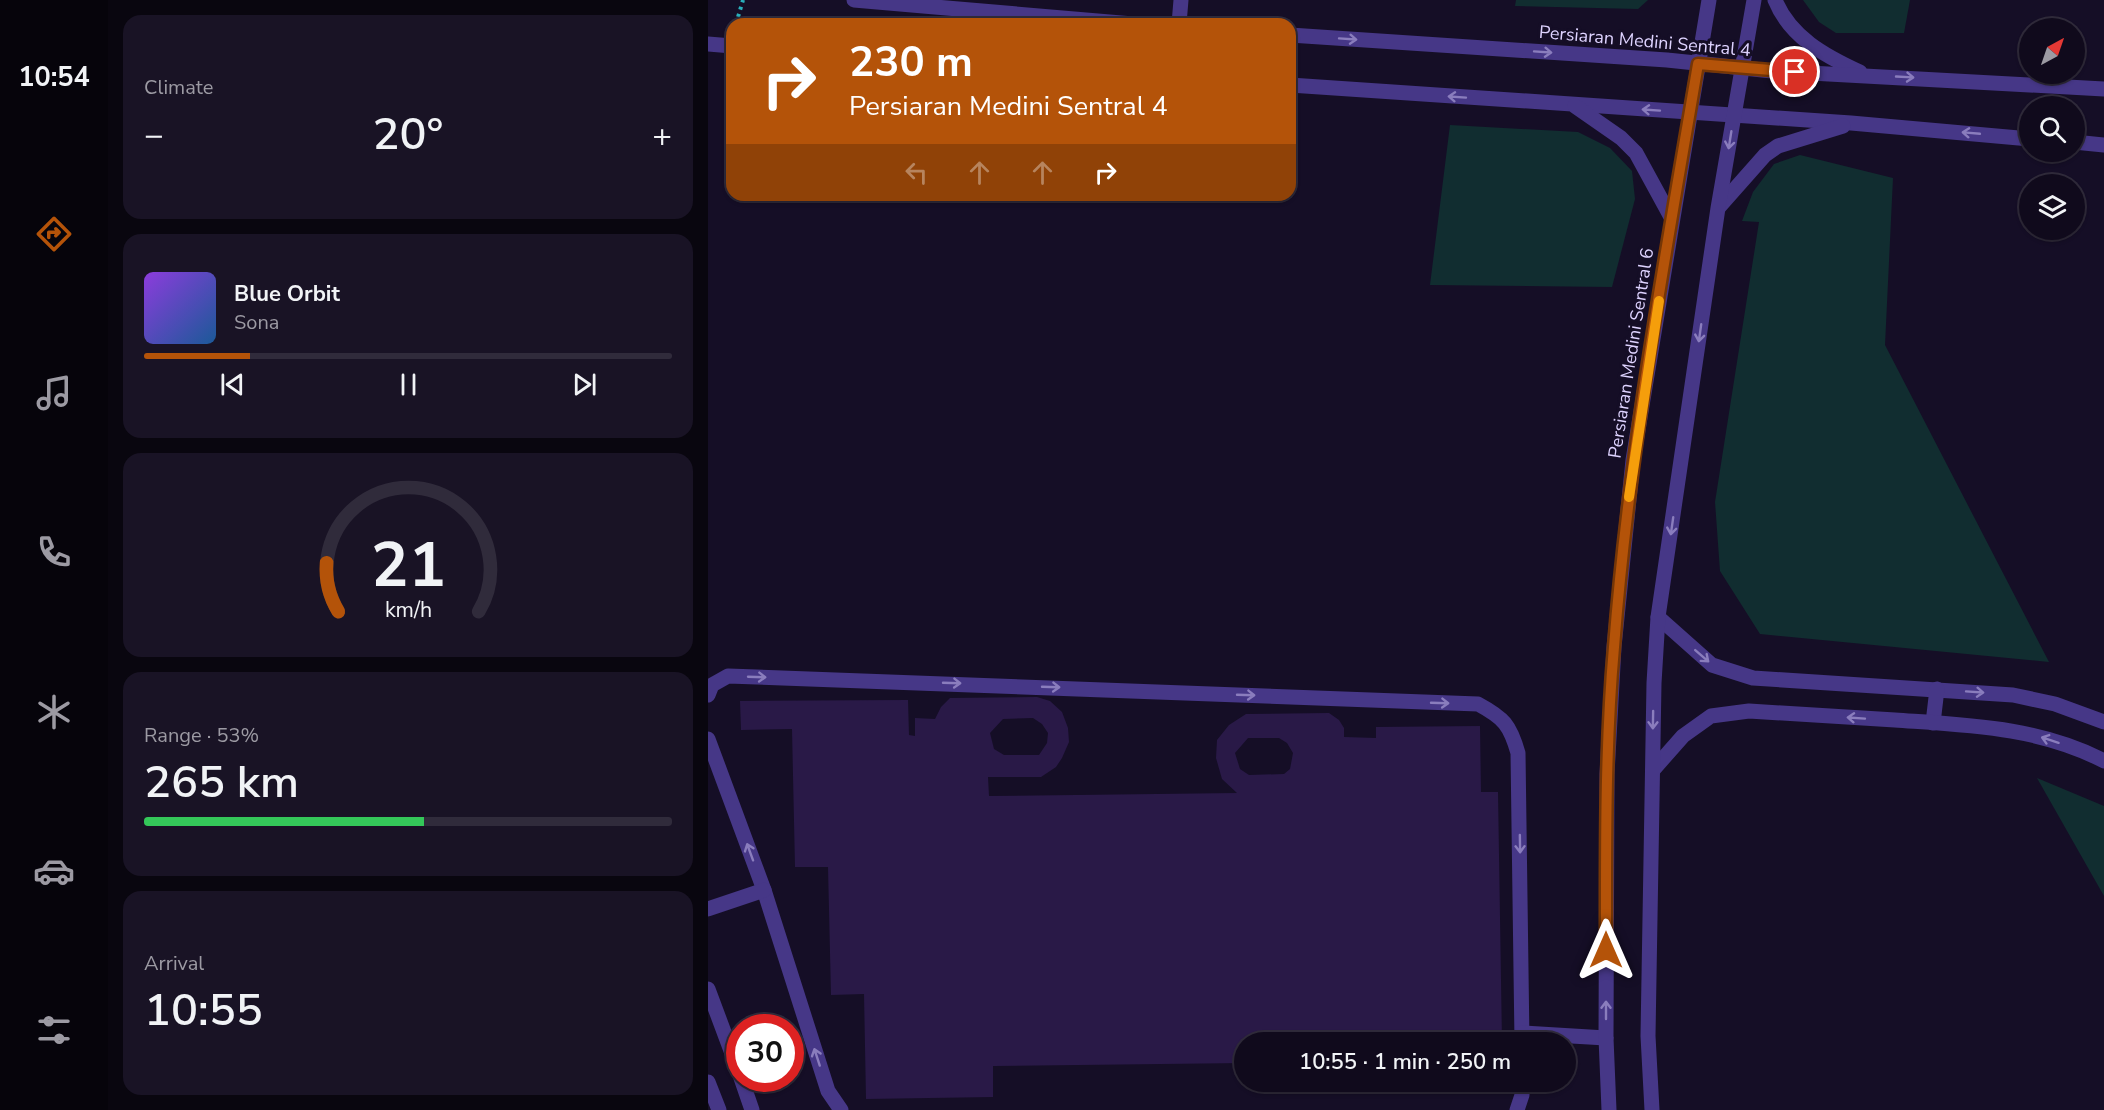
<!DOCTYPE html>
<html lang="en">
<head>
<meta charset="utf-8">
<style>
	body { margin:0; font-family:"Nunito Sans",sans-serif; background:#191325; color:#f1f3f6; height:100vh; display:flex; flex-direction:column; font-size:22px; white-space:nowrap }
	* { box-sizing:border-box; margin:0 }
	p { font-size:20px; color:#9c9aa3 }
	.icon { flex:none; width:33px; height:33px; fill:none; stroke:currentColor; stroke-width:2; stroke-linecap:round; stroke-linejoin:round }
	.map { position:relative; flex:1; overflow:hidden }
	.drawer { display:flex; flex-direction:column; gap:15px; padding:15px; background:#09060f; width:600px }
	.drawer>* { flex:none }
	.hud { position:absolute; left:18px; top:18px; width:570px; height:183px; border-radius:18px; box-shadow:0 2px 4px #0004,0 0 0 2px #302b3b; background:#b45309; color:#fff; overflow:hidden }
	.needle { width:39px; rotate:40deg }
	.tools { position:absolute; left:1311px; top:18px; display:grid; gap:12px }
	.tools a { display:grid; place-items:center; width:66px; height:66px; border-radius:50%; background:#100a1c; box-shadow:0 2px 4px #0004,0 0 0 2px #302b3b; font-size:30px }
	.speed { position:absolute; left:18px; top:1014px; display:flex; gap:12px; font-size:30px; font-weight:700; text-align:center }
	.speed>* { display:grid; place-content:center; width:78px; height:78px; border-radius:50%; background:#100a1c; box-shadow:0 2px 4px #0004,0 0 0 2px #302b3b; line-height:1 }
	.speed .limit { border:9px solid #d22; background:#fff; color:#111 }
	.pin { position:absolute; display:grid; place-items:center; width:51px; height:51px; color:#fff; margin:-26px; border:3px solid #fff; border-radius:50%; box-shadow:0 2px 6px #0007 }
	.me { position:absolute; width:66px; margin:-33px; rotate:0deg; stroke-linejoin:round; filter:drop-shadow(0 0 4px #0008) }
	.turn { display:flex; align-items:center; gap:21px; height:126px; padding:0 24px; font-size:27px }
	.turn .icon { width:78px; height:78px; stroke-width:2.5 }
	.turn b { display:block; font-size:42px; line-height:51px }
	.lanes { display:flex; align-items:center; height:57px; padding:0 24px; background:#0003; justify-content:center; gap:30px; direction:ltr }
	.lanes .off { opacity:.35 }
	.big { font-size:45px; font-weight:600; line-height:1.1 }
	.drawer .tile { flex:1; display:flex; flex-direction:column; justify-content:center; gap:9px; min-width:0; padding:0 21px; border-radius:18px; background:#191325 }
	.drawer .dial { align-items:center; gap:0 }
	.dial svg { height:156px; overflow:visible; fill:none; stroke:#302b3b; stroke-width:7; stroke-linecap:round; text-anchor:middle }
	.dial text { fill:#f1f3f6; stroke:none }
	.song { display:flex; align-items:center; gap:18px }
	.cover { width:72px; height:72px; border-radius:9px; background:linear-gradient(135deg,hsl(270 70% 55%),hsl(210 70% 35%)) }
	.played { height:6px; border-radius:3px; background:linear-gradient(90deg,#b45309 20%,#302b3b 20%) }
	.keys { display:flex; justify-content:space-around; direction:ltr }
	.heat { display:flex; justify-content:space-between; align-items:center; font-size:33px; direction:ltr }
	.charge { height:9px; border-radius:4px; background:linear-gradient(90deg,#34c759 53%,#302b3b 0) }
	.trip { position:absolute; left:526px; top:1032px; width:342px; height:60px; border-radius:30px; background:#100a1c; box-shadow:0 2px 4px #0004,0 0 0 2px #302b3b; font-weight:600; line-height:60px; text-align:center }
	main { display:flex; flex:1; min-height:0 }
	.dock { display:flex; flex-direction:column; width:108px; justify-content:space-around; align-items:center; background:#06040b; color:#9c9aa3 }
	.dock .icon { width:42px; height:42px }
	.dock .selected { color:#b45309 }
	.dock b { font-size:27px; color:#f1f3f6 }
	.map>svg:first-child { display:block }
	.green { fill:#112d30 }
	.building { fill:#291947; fill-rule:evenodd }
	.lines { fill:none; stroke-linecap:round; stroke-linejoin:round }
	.path { stroke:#2aafbb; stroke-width:4; stroke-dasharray:3 4.5; stroke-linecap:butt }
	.minor { stroke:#463787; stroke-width:15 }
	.oneway { stroke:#8a7dbd }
	.route-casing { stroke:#753606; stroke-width:15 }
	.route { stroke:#b45309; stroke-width:10 }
	.slow { stroke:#f59e0b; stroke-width:10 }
	.labels { text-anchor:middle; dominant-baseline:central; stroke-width:6; stroke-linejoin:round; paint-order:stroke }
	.street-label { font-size:18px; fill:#ded3ff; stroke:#150e26 }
</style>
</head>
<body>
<main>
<nav class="dock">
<b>10:54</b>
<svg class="icon selected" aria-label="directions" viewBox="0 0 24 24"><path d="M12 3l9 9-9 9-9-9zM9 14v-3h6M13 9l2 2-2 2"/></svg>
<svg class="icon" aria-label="music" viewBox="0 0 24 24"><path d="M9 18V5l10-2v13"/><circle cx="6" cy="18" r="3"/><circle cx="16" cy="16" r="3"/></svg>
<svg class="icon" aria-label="phone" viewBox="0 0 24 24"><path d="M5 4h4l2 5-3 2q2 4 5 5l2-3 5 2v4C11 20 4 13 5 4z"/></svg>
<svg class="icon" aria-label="climate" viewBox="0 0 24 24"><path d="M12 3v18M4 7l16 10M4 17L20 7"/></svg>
<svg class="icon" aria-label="car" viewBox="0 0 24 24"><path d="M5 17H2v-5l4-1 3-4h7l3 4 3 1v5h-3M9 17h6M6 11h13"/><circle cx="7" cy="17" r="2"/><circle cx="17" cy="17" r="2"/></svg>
<svg class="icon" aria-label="filters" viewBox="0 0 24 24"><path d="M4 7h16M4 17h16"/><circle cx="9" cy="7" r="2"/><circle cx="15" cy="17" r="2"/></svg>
</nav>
<section class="drawer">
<div class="tile"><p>Climate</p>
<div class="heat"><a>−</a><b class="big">20°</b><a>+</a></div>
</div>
<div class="tile">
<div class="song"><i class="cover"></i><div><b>Blue Orbit</b><p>Sona</p></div></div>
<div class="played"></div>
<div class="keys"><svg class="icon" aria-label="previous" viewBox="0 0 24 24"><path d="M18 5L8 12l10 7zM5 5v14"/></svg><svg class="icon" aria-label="pause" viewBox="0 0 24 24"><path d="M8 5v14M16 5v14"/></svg><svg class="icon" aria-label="next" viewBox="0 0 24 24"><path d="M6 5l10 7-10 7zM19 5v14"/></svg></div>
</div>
<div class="tile dial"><svg viewBox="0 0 100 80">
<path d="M14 69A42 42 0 1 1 86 69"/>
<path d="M14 69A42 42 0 0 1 8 44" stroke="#b45309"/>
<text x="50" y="56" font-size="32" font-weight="700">21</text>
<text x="50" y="72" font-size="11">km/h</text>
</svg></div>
<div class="tile"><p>Range · 53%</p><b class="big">265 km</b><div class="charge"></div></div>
<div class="tile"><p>Arrival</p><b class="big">10:55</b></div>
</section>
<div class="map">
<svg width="1396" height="1110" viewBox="0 0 1396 1110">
	<rect width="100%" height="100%" fill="#150e26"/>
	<g class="green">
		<path d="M808,0H940L930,9L807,6Z"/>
		<path d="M1095,0H1202L1196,33H1128L1111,22Z"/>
		<path d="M742,125L870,132L902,148L924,171L927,199L904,287L722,285Z"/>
		<path d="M1092,155L1185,178L1177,345L1341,662L1052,634L1012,571L1007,502L1051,222L1034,221L1045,192L1066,164Z"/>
		<path d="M1329,778L1396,806V896Z"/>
	</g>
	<g class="building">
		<path d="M329,697L342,701L354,712L360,728L361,742L354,758L348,767L333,777H280L281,796L529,793L514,779L508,758L509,740L521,725L538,714L621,713L631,720L636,728V737L668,738V727L772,726L773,792H790L794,1042H537V1063L285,1066V1097L158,1099L156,994L123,995L120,867H87L84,729L33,730L32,701L200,700L201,735L207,736V718L227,719L233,707L242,698ZM325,718L334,724L340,733L339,743L331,755H296L286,749L282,733L295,719ZM540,738H571L579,743L585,753L582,769L576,774L541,775L532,769L527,753Z"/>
		<path d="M670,1082H795V1092L671,1094Z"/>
	</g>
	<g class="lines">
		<path class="path" d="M28,24L35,0"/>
		<g class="minor">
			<path d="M146,0L425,24"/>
			<path d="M1067,0C1082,37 1117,56 1152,72"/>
			<path d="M471,24L473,0"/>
			<path d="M582,35L959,60L1064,71L1396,89"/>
			<path d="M0,44L24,46"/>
			<path d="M582,85L1143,123L1322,139"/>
			<path d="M867,106L913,138L928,153L964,219"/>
			<path d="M1366,142L1396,145"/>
			<path d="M1011,207L1057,155L1070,146L1135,126"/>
			<path d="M950,617L1004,665L1045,678L1305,695L1347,704L1396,722"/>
			<path d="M0,695L4,685L20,676L770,704C796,718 802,725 810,753L814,1042"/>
			<path d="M1225,723L1229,689"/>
			<path d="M0,739L56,890L120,1091L133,1110"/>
			<path d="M945,770L975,736L1003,716L1041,711C1090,714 1139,717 1187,720C1258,725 1332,727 1396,761"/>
			<path d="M0,909L56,890"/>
			<path d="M0,989L32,1075"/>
			<path d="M814,1033L898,1038"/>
			<path d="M33,1078L44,1110"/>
			<path d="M0,1082L11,1110"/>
			<path d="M809,1110L814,1095V1082"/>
			<path d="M901,1110L898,1038L899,774L906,647L925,460L1001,0"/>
			<path d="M944,1110L940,1036L946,683L950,617L1010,208L1046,0"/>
		</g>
	</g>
	<defs><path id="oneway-shaft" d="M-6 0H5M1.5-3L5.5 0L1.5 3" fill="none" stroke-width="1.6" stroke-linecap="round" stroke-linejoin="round" transform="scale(1.5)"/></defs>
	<g class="oneway">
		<use href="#oneway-shaft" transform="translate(640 39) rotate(4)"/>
		<use href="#oneway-shaft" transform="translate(835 52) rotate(4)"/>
		<use href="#oneway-shaft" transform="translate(1197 77) rotate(3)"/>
		<use href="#oneway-shaft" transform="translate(749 97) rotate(-176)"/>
		<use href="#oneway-shaft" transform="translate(943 110) rotate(-176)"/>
		<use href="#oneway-shaft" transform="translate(1263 133) rotate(-175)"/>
		<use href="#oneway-shaft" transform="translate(1022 140) rotate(99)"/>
		<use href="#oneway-shaft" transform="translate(992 333) rotate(98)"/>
		<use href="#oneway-shaft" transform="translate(964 526) rotate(98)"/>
		<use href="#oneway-shaft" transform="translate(994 656) rotate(41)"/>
		<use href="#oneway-shaft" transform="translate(49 677) rotate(2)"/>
		<use href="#oneway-shaft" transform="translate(244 683) rotate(2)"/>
		<use href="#oneway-shaft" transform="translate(343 687) rotate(2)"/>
		<use href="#oneway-shaft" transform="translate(1267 692) rotate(4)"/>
		<use href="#oneway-shaft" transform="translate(538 695) rotate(2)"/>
		<use href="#oneway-shaft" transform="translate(732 703) rotate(2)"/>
		<use href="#oneway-shaft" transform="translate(1148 718) rotate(-176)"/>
		<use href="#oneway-shaft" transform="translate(945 720) rotate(91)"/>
		<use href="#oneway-shaft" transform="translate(1342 740) rotate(-162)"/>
		<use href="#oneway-shaft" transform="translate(812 844) rotate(89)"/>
		<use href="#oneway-shaft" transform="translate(42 852) rotate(-110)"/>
		<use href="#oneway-shaft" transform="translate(898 1010) rotate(-90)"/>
		<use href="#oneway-shaft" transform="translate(109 1057) rotate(-108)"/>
	</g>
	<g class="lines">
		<g class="route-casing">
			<path id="route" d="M898,950C898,849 897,748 906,647C921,451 957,258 990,64L1087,72"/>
		</g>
		<use href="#route" class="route"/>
		<path class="slow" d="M921,497L951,301"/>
	</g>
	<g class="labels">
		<g class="street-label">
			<text transform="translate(937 41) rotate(5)">Persiaran Medini Sentral 4</text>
			<text transform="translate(923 353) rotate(-81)">Persiaran Medini Sentral 6</text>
		</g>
	</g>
</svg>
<div class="tools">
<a><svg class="needle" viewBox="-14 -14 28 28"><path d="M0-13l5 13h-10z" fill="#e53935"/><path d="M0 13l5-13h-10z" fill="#9c9aa3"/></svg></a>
<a><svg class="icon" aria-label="search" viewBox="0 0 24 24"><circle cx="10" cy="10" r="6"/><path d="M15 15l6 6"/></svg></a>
<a><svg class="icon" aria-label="layers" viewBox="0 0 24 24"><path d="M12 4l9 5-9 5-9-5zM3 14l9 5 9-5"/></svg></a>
</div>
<div class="speed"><div class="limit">30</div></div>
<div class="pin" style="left:1087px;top:72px;background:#d93025"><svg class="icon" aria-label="arrive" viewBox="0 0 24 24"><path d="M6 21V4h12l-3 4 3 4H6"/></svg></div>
<svg class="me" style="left:898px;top:950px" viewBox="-20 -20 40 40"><path d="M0-17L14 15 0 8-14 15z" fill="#b45309" stroke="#fff" stroke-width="4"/></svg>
<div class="trip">10:55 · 1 min · 250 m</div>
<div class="hud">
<div class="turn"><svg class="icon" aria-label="right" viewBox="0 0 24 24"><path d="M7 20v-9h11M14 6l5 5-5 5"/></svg><div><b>230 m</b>Persiaran Medini Sentral 4</div></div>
<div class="lanes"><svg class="icon off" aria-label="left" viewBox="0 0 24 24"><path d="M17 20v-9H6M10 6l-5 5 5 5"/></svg><svg class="icon off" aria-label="ahead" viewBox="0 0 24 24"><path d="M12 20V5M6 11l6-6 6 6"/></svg><svg class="icon off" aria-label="ahead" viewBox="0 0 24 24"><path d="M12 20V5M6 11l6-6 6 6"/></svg><svg class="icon" aria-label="right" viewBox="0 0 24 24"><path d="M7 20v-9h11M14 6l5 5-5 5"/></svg></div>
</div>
</div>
</main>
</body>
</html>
